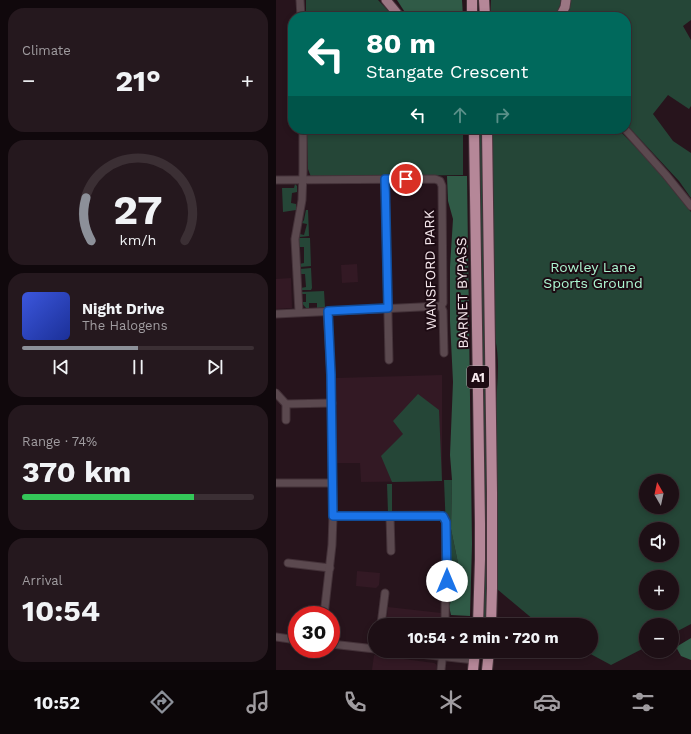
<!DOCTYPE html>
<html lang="en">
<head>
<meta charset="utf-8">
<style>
	body { margin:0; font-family:"Work Sans",sans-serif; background:#25181e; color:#f1f3f6; height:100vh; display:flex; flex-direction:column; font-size:15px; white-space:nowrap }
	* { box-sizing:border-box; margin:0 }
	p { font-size:13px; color:#a09ca0 }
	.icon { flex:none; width:22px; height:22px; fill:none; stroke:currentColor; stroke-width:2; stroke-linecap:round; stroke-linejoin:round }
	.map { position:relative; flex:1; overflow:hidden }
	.side { display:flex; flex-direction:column; gap:8px; padding:8px; background:#10080c; width:276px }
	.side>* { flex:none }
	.top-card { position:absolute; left:12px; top:12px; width:343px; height:122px; border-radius:16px; box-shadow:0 2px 6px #0003,0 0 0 1px #3b2f34; background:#00695c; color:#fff; overflow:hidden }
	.needle { width:26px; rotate:351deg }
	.tools { position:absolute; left:363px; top:474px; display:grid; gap:8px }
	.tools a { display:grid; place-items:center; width:40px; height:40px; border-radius:50%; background:#1d0f15; box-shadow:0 2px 6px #0003,0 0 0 1px #3b2f34; font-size:20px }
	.speed { position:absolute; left:12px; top:606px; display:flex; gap:8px; font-size:20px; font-weight:700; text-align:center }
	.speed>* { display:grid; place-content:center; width:52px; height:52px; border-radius:50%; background:#1d0f15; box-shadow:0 2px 6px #0003,0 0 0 1px #3b2f34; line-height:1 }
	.speed .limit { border:6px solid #d22; background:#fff; color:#111 }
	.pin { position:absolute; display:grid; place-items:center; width:34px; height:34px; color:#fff; margin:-17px; border:2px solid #fff; border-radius:50%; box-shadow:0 1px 4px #0007 }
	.me { position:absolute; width:44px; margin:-22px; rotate:0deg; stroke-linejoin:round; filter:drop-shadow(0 0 3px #0008) }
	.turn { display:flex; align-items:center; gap:14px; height:84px; padding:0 12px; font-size:18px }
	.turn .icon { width:52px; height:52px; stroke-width:2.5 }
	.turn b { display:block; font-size:28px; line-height:34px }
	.lanes { display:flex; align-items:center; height:38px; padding:0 12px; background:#0003; justify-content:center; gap:20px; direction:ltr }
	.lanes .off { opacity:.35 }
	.big { font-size:30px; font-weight:700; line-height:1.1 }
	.side .widget { flex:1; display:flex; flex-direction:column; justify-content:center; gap:6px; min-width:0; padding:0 14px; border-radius:16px; background:#25181e }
	.side .dial { align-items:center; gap:0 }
	.dial svg { height:104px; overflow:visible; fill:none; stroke:#3b2f34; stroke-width:7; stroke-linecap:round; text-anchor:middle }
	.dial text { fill:#f1f3f6; stroke:none }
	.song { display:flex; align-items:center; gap:12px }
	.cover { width:48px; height:48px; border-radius:6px; background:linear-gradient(135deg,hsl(230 70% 55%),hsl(230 70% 35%)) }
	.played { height:4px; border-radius:2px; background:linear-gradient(90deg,#8c9099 50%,#3b2f34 50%) }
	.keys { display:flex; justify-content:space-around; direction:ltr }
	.heat { display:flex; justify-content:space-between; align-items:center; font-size:22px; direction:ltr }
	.charge { height:6px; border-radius:3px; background:linear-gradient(90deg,#34c759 74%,#3b2f34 0) }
	.trip { position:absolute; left:92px; top:618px; width:230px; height:40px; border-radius:20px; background:#1d0f15; box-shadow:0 2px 6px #0003,0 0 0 1px #3b2f34; font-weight:700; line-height:40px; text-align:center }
	.dock { display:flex; height:64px; justify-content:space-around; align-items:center; background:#0c0608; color:#a09ca0 }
	.dock .icon { width:28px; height:28px }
	.dock .current { color:#8c9099 }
	.dock b { font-size:18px; color:#f1f3f6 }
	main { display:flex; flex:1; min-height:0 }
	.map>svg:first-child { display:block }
	.built { fill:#331924 }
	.green { fill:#254637; fill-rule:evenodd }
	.forest { fill:#305b47 }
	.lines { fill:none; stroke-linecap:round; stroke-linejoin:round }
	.minor-casing { stroke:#443239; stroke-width:9 }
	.major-casing { stroke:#443239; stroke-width:11 }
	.highway-casing { stroke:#443239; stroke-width:12 }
	.minor { stroke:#5b494f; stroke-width:7 }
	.major { stroke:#9b7683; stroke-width:9 }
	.highway { stroke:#b58798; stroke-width:10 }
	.route-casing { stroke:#114b97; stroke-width:10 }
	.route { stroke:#1a73e8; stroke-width:7 }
	.labels { text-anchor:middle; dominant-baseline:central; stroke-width:4; stroke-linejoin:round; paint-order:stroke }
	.shield { fill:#1d0b13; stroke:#b5a6ac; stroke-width:1 }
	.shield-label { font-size:13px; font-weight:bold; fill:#f6e8ed }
	.park-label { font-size:14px; fill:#adf7d2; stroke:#1d0b13 }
	.street-label { font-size:14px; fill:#f6e8ed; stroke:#1d0b13 }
</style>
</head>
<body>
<main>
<section class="side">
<div class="widget"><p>Climate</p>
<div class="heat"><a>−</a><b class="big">21°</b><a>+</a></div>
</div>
<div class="widget dial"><svg viewBox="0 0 100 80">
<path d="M14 69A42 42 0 1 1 86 69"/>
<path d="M14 69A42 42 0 0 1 10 36" stroke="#8c9099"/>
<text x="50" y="56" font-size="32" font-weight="700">27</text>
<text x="50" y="72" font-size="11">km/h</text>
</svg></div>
<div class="widget">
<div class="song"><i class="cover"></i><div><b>Night Drive</b><p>The Halogens</p></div></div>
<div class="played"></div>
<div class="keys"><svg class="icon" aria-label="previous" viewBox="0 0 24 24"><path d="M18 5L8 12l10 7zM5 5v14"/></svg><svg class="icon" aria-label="pause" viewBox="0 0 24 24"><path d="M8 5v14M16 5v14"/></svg><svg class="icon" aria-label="next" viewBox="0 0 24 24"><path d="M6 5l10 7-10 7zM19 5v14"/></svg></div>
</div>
<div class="widget"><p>Range · 74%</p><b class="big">370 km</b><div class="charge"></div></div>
<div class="widget"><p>Arrival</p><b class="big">10:54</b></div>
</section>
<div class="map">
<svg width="415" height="670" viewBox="0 0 415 670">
	<rect width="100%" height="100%" fill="#27141c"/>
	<g class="built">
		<path d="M81,264L82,282L66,283L65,265Z"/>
		<path d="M15,278L16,308L0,309V279Z"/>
		<path d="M166,375V481L85,482L84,463H61L60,378Z"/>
		<path d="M81,571L104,573L103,585L100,588L80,586Z"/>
		<path d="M112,607L165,613L164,625H110Z"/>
		<path d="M98,655L158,663L161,665L160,670H96Z"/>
	</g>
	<g class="green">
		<path d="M30,0H102L118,17H30Z"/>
		<path d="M215,0H287L284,11L278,17H215Z"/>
		<path d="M295,0H415V20L407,26L415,40V106L413,109L392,95L377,114L397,141L415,153V198L403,181L350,124V17H289L292,9Z"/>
		<path d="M31,129H187V175L35,177L32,169Z"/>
		<path d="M203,129H206L212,552L210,625H207L209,539Z"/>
		<path d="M216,129H342L376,164L415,212V624L396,634V625H370V647L335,665L309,651H315V625H264L221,589C221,530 221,472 220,414C220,387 225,365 219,338ZM370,481H396V507H370ZM370,529H396V555H370ZM370,577H396V603H370Z"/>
		<path d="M19,184L21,186V192L16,193L15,203L20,204V210L7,212L6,188H18Z"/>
		<path d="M30,210H32L33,236L24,237V234L28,235L31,224L26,223L28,220Z"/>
		<path d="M23,238H34L35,266L24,267L23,264L28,263V247H23Z"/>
		<path d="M35,268L36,288L35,290H25V288L30,287L29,274H24V269Z"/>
		<path d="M48,291L49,307L41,308V303H33V308H30L25,302H30V294H25V292Z"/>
		<path d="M142,394L163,410L166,481L116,482L105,456L127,434L117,421Z"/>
		<path d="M168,480H176L175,529L183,568L182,586L173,606Z"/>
		<path d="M111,484H116V512H112Z"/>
	</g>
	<g class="forest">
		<path d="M121,0H186L187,17H132Z"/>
		<path d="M171,176H191L196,544L194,616L175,615L173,606L182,586L183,568L175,529L176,480L174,455L177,382L174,321V267L177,219L172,201Z"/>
		<path d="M415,638V660L405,656L400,647Z"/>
	</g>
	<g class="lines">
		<g class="minor-casing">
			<g id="minor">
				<path d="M24,0L25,17"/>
				<path d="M349,129L390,175L415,206"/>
				<path d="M109,179L113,360"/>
				<path d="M0,180L159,179L164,181L166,186L167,303L165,306L167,311L168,353"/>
				<path d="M23,312L19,239L26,200L27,171V129"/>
				<path d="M0,314L165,306"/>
				<path d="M0,393L10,404V420"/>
				<path d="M10,404L56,403"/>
				<path d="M1,483H56"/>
				<path d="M57,516L163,515L169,517L170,522L169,625"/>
				<path d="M114,516L115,551"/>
				<path d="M12,563L54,568"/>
				<path d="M48,615L56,545L57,516L55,375L51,311"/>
				<path d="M105,625L109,593"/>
				<path d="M0,637L21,640"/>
				<path d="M55,644L99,649"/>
				<path d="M116,651L199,660"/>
				<path d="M165,670L167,651"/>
			</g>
		</g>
		<g class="major-casing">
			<g id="major">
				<path d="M110,0L124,17"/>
				<path d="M284,17L289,7L290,0"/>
			</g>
		</g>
		<g class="highway-casing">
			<g id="highway">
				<path d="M196,0V17"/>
				<path d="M208,0L209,17"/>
				<path d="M198,129L204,523V559L202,625"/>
				<path d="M211,129L216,492V588L215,625"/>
				<path d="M197,670L199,651"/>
				<path d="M211,670L213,651"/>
			</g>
		</g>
		<use href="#minor" class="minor"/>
		<use href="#major" class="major"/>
		<use href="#highway" class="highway"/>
	</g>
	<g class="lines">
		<g class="route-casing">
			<path id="route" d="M130,179H109L112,308L52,311L55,375L57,516H167L170,522L171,581"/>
		</g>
		<use href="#route" class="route"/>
	</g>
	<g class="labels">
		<rect class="shield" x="191" y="366" width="22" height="22" rx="3"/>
		<g class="shield-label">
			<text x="202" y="377">A1</text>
		</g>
		<g class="park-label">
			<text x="317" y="267">Rowley Lane<tspan x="317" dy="16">Sports Ground</tspan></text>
		</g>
		<g class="street-label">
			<text transform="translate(154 270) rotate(-91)">WANSFORD PARK</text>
			<text transform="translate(186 293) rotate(-91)">BARNET BYPASS</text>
		</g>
	</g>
</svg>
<div class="tools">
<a><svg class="needle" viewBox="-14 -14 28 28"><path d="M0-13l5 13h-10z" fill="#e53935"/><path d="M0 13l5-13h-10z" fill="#a09ca0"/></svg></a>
<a><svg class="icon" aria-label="sound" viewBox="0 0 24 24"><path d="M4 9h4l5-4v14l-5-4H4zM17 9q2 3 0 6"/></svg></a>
<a>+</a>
<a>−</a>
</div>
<div class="speed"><div class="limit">30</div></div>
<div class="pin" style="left:130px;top:179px;background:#d93025"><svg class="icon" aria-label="arrive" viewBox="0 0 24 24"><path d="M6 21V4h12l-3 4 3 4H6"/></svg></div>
<svg class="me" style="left:171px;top:581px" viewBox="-20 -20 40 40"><circle r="19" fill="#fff"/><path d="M0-13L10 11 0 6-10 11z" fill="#1a73e8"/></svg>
<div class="trip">10:54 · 2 min · 720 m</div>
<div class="top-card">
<div class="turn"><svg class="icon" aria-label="left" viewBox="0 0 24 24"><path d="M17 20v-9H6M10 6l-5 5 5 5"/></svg><div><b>80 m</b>Stangate Crescent</div></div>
<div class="lanes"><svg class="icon" aria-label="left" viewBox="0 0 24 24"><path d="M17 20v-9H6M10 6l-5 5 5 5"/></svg><svg class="icon off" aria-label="ahead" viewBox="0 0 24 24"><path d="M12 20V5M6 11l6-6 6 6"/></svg><svg class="icon off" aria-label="right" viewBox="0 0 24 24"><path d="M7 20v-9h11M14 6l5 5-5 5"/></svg></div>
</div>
</div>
</main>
<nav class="dock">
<b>10:52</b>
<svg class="icon current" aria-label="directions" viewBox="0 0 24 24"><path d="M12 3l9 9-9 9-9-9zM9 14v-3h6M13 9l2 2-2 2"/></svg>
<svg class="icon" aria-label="music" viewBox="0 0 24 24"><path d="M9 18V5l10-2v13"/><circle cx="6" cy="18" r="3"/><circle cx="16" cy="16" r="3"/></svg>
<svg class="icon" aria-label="phone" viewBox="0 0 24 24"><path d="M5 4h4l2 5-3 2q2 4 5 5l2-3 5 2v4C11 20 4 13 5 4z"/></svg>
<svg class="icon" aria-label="climate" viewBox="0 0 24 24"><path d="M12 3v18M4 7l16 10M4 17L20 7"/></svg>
<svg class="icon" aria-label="car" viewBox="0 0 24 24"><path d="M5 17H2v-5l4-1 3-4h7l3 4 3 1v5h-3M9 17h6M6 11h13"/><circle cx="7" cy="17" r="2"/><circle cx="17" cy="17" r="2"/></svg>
<svg class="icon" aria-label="filters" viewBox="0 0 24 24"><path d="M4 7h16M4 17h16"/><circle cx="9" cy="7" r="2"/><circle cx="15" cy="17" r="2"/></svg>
</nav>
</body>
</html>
